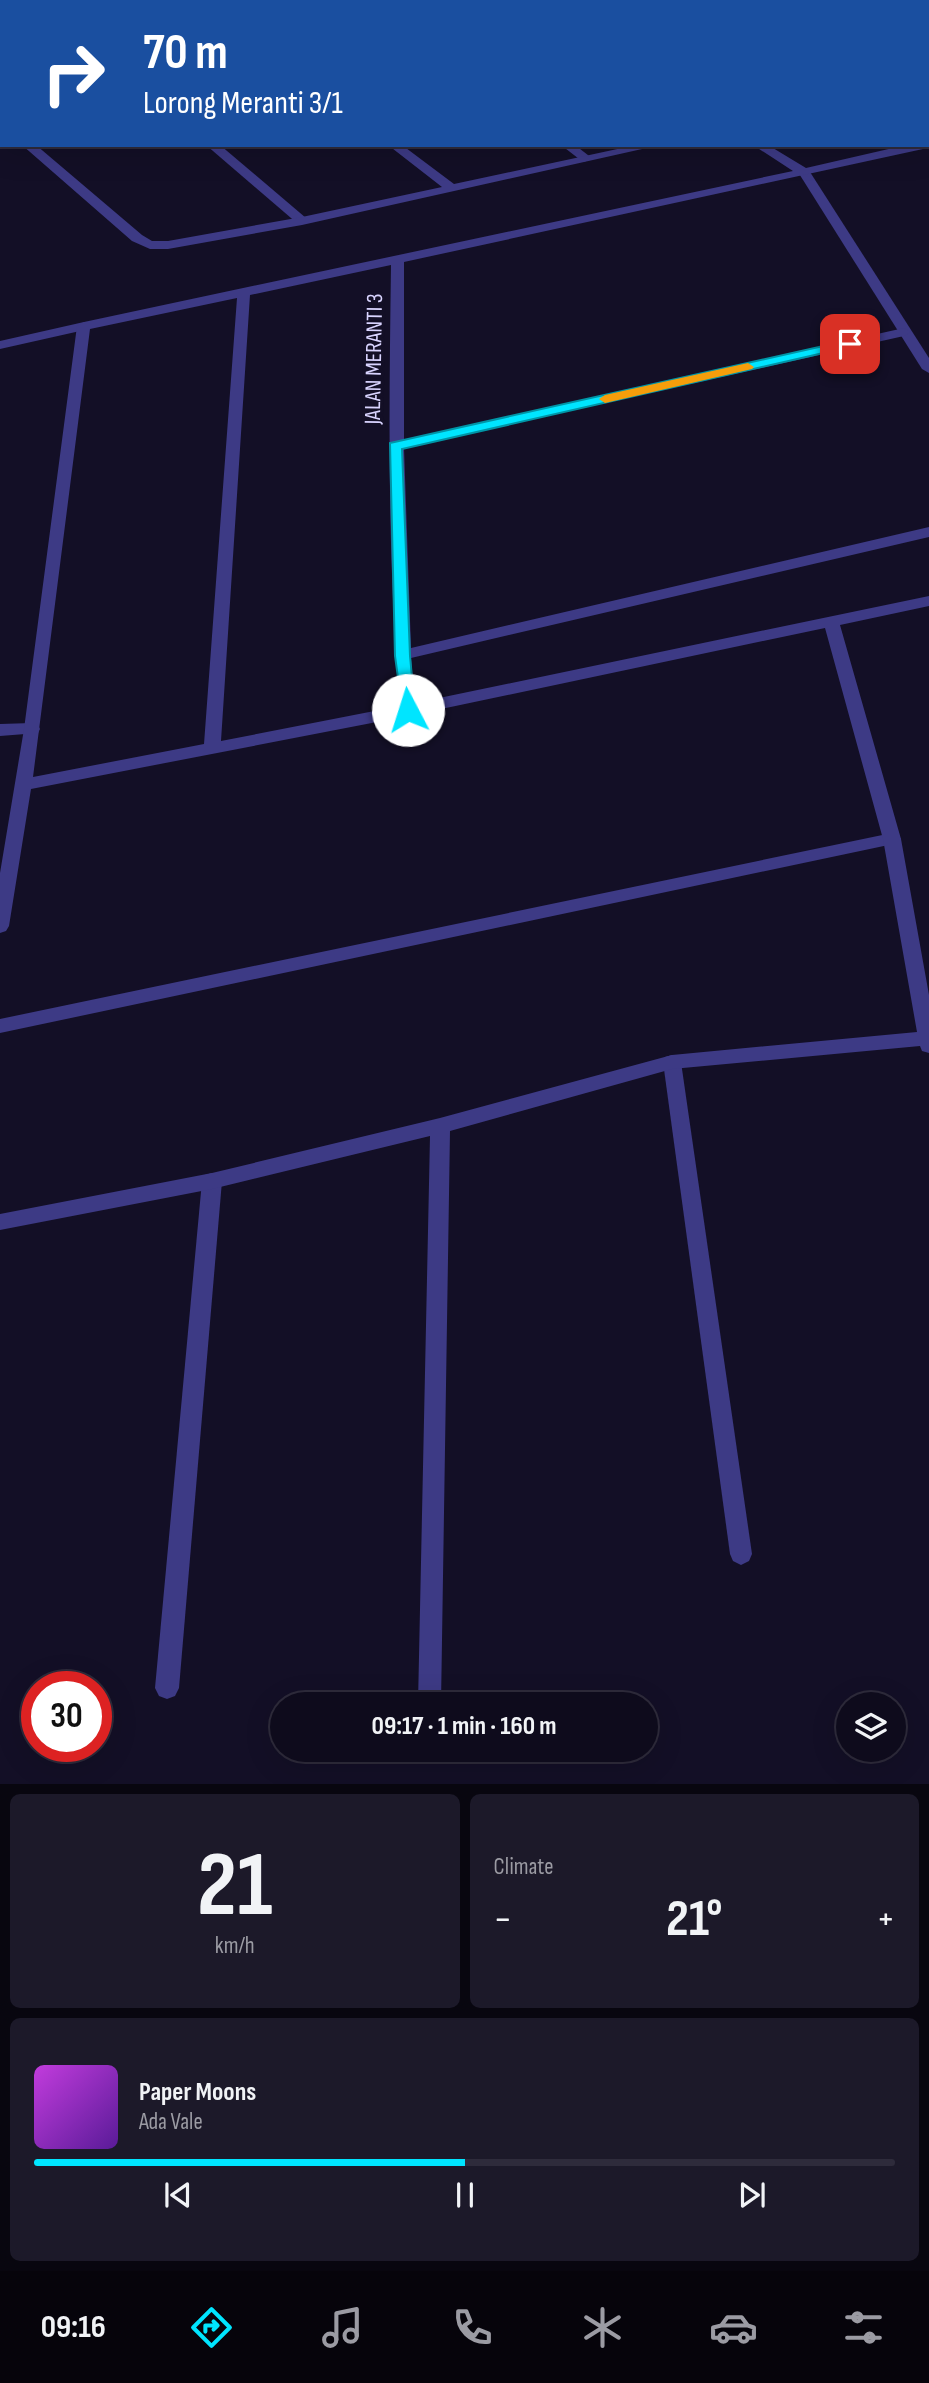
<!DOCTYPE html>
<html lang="en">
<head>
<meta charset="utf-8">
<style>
	body { margin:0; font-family:"Sofia Sans Condensed",sans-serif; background:#1c1929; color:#f1f3f6; height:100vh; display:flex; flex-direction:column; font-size:26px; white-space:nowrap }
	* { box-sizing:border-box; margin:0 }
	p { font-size:23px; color:#9b9ba3 }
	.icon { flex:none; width:38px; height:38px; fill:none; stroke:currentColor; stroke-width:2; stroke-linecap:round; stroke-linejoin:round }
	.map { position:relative; height:1784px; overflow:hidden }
	.drawer { display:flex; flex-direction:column; gap:10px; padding:10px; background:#08060f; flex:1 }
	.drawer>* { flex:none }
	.banner { position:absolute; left:0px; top:0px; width:929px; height:147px; box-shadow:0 7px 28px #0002,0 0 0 2px #2e2b3b; background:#1a4fa0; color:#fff; overflow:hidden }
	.controls { position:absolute; left:836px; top:1692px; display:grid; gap:14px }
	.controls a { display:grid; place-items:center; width:70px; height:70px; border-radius:50%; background:#0e0b1c; box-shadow:0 7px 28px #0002,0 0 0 2px #2e2b3b; font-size:35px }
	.speed { position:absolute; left:21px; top:1671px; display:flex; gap:14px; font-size:35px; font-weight:700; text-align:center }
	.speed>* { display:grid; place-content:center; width:91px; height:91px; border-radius:50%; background:#0e0b1c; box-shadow:0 7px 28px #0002,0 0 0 2px #2e2b3b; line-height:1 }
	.speed .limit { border:10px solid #d22; background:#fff; color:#111 }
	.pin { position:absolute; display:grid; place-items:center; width:60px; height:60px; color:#fff; margin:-30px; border-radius:14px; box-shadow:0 4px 10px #0006 }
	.me { position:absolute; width:77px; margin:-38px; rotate:355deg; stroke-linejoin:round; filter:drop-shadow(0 0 5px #0008) }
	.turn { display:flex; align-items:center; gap:24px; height:147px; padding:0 28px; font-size:32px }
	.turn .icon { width:91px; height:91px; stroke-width:2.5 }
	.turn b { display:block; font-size:49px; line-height:60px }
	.big { font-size:52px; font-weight:700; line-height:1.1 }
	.drawer .card { flex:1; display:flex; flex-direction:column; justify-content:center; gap:10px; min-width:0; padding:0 24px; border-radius:10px; background:#1c1929 }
	.drawer .dial { align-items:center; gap:0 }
	.dial b { font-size:91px; line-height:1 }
	.song { display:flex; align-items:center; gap:21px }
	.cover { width:84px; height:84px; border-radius:10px; background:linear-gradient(135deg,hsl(290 70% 55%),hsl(270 70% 35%)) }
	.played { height:7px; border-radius:4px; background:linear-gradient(90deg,#00e5ff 50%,#2e2b3b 50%) }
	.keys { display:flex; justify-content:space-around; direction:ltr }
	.heat { display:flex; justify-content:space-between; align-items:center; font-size:38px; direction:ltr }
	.drawer .tiles { flex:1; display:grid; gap:10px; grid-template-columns:1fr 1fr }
	.card:last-child { grid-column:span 2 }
	.trip { position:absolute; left:270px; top:1692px; width:388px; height:70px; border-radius:35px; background:#0e0b1c; box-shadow:0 7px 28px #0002,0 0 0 2px #2e2b3b; font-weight:700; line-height:70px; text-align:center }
	.tabs { display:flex; height:112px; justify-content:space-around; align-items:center; background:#06040b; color:#9b9ba3 }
	.tabs .icon { width:49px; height:49px }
	.tabs .active { color:#00e5ff }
	.tabs b { font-size:32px; color:#f1f3f6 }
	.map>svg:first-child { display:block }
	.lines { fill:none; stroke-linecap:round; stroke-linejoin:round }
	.service { fill:#3d3a85; fill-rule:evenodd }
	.minor { fill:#3d3a85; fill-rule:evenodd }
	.route { fill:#00e5ff; stroke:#0095a6; stroke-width:2 }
	.slow { fill:#f59e0b }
	.labels { text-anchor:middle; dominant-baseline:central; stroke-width:7; stroke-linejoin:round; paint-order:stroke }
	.street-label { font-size:23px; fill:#d9d4ff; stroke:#130f26 }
</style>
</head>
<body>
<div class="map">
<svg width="929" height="1785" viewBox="0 0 929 1785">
	<rect width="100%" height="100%" fill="#130f26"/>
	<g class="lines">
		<g class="service">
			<path d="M46,0H61L45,2Z"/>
			<path d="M356,0H372L355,2Z"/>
			<path d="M539,0H555L538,2Z"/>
			<path d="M687,0H700L701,2H689Z"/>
			<path d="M206,145H220L306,218V224H298Z"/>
			<path d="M561,145H575L593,159L583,162Z"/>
			<path d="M804,168L810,172L929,358V373L922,369L798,172Z"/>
			<path d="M84,322L91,326L89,329L0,349V341Z"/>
			<path d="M32,723L38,725L40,729L38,733L0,736V724Z"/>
			<path d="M892,833L898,835L901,839L898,843L0,1033V1019Z"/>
			<path d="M672,1055L679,1057L681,1062L752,1554L749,1561L741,1565L733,1561L730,1554L663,1062L665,1057Z"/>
			<path d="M212,1173L219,1175L222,1181L179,1688L175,1696L167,1699L159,1696L155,1688L202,1181L205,1175Z"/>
		</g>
		<g class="minor">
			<path d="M194,0H206L207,2H196Z"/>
			<path d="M527,0H540L541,2H529Z"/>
			<path d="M854,0H867L868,2H856Z"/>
			<rect x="928" y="36" width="1" height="7"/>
			<path d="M928,87H929V95L928,94Z"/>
			<path d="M0,117L2,118V126L0,125Z"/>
			<path d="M928,143L929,145L927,148L923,149L404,262V440L904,328L911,332L904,336L404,448L411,648L929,527V537L411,658L415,703L929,596V606L840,625L901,839L929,995V1053L922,1051L920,1046L672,1069L450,1131L441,1704H418L430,1136L212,1189L0,1230V1214L212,1173L440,1118L672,1055L917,1032L883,839L825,628L408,716L31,789L9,926L6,931L0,933V873L24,729L77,326L84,322L793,171L753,145H768L806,168L906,145H928ZM391,265C389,413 387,558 400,706L221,741L250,295ZM237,298L204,744L33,777L90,329Z"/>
			<path d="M22,145H36L142,235L152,241H168L302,217L442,187L388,145H402L454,184L636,145H660L302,225L168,249H150L132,241Z"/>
		</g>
	</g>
	<path class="route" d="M850,340L856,344L854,346L402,449L410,656L415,710L413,714H403L395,656L390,443Z"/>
	<path class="slow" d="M748,363L754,367L752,369L605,403L599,399L605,395Z"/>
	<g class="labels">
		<g class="street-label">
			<text transform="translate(374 359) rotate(-89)">JALAN MERANTI 3</text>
		</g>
	</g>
</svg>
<div class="controls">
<a><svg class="icon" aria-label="layers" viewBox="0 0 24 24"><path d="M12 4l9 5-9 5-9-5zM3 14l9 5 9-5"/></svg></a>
</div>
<div class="speed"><div class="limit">30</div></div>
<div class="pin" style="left:850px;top:344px;background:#d93025"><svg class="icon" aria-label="arrive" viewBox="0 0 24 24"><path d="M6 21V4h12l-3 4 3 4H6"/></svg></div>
<svg class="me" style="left:408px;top:710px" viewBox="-20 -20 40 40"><circle r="19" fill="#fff"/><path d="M0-13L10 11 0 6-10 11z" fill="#00e5ff"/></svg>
<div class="trip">09:17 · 1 min · 160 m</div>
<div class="banner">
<div class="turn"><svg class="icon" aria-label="right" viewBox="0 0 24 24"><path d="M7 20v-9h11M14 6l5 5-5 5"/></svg><div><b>70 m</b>Lorong Meranti 3/1</div></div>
</div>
</div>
<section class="drawer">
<div class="tiles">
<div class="card dial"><b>21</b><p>km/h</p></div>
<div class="card"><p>Climate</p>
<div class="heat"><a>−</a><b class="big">21°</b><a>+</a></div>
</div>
<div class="card">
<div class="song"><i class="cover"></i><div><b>Paper Moons</b><p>Ada Vale</p></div></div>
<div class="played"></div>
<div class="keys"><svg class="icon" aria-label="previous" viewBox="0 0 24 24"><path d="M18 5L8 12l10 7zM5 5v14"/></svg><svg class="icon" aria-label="pause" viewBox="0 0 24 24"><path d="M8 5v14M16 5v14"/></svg><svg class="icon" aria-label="next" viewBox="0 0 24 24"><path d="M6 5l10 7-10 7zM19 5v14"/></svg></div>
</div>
</div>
</section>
<nav class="tabs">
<b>09:16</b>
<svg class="icon active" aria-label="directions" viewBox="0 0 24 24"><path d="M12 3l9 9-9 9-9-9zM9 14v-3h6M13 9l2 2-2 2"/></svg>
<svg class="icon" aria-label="music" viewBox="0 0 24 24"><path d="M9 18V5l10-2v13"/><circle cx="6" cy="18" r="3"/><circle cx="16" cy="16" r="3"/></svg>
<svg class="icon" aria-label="phone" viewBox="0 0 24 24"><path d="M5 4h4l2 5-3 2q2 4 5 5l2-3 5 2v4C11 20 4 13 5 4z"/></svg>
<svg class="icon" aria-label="climate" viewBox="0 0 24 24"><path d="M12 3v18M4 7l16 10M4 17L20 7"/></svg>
<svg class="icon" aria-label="car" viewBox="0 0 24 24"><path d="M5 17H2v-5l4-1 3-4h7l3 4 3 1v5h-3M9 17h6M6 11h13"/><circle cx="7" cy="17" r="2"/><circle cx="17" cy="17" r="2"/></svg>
<svg class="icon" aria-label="filters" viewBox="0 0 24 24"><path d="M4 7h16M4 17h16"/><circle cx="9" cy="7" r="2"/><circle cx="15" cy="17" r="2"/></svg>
</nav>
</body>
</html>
